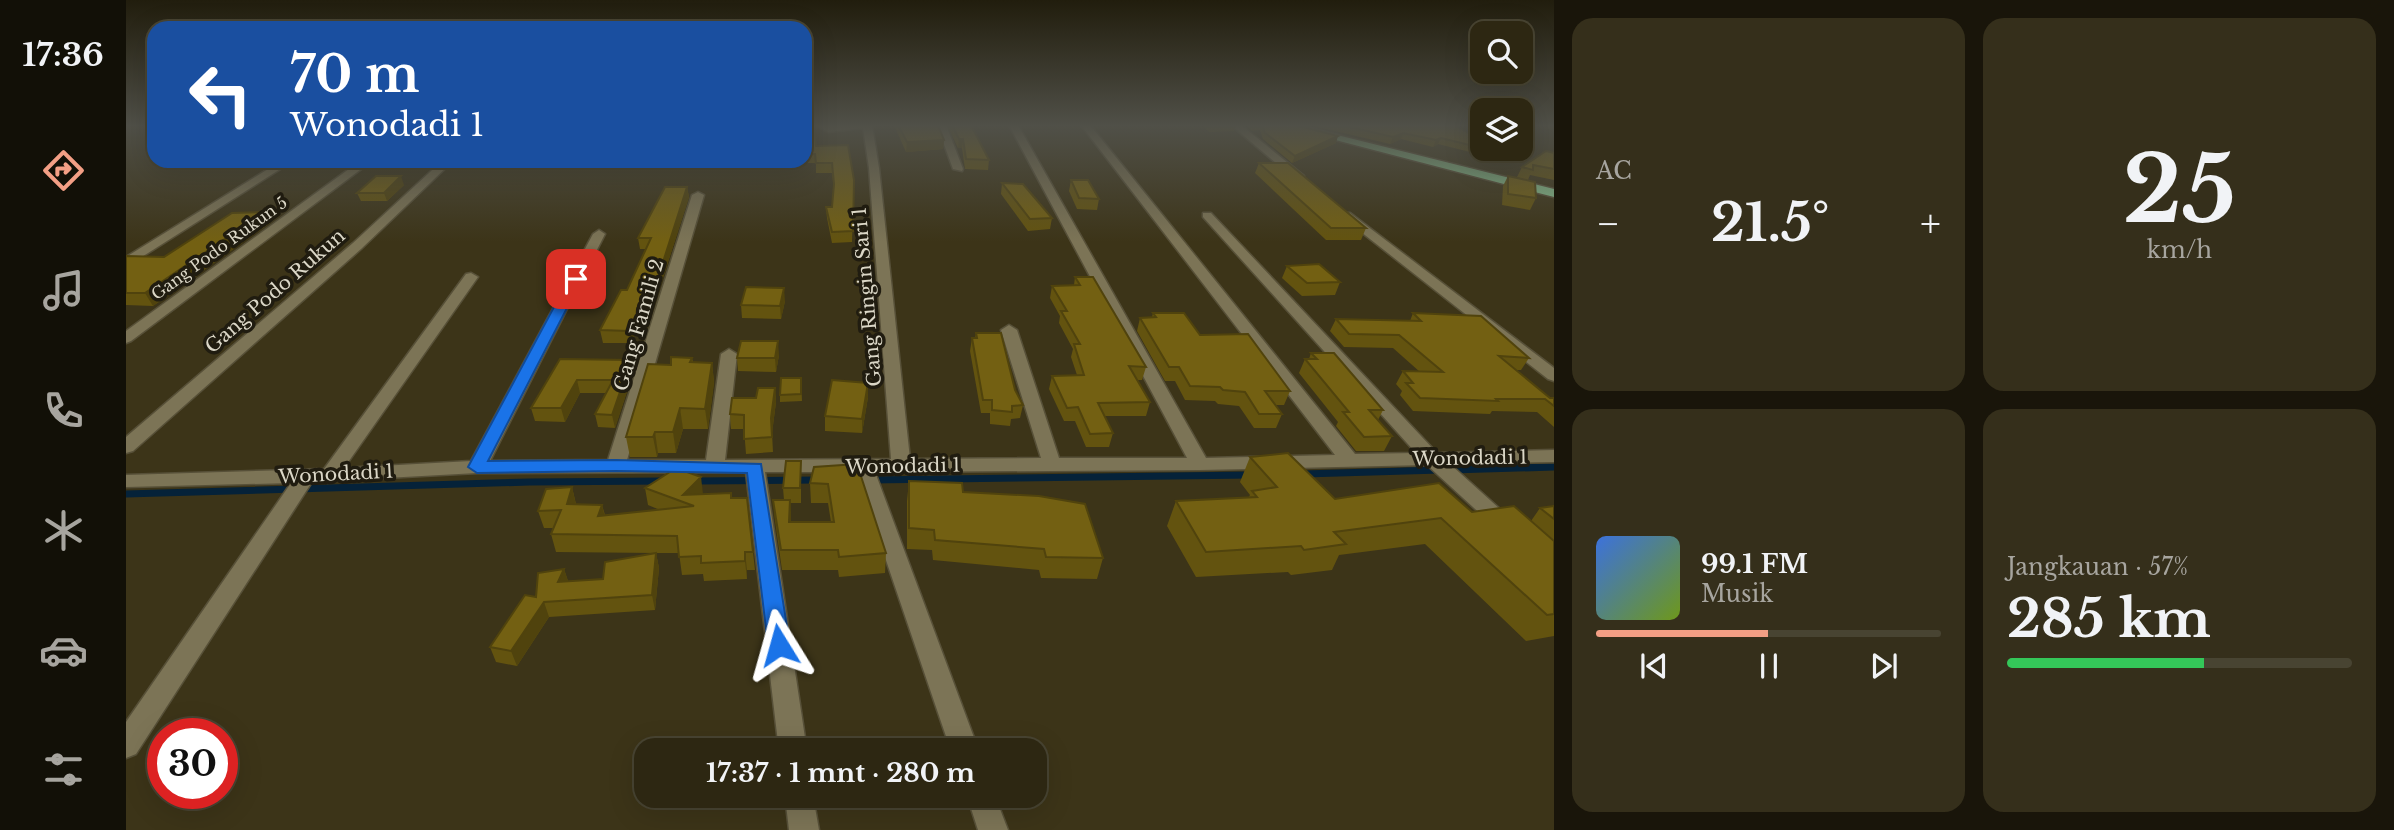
<!DOCTYPE html>
<html lang="id">
<head>
<meta charset="utf-8">
<style>
	body { margin:0; font-family:"Libre Baskerville",serif; background:#352f1b; color:#f1f3f6; height:100vh; display:flex; flex-direction:column; font-size:26px; white-space:nowrap }
	* { box-sizing:border-box; margin:0 }
	p { font-size:23px; color:#a7a59f }
	.icon { flex:none; width:38px; height:38px; fill:none; stroke:currentColor; stroke-width:2; stroke-linecap:round; stroke-linejoin:round }
	.map { position:relative; flex:1; overflow:hidden }
	.sheet { display:flex; flex-direction:column; gap:18px; padding:18px; background:#19150a; width:840px }
	.sheet>* { flex:none }
	.hud { position:absolute; left:21px; top:21px; width:665px; height:147px; border-radius:21px; box-shadow:0 7px 28px #0002,0 0 0 2px #484432; background:#1a4fa0; color:#fff; overflow:hidden }
	.buttons { position:absolute; left:1344px; top:21px; display:grid; gap:14px }
	.buttons a { display:grid; place-items:center; width:63px; height:63px; border-radius:14px; background:#2d2712; box-shadow:0 7px 28px #0002,0 0 0 2px #484432; font-size:35px }
	.speed { position:absolute; left:21px; top:718px; display:flex; gap:14px; font-size:35px; font-weight:700; text-align:center }
	.speed>* { display:grid; place-content:center; width:91px; height:91px; border-radius:50%; background:#2d2712; box-shadow:0 7px 28px #0002,0 0 0 2px #484432; line-height:1 }
	.speed .limit { border:10px solid #d22; background:#fff; color:#111 }
	.pin { position:absolute; display:grid; place-items:center; width:60px; height:60px; color:#fff; margin:-30px; border-radius:14px; box-shadow:0 4px 10px #0006 }
	.me { position:absolute; width:77px; margin:-38px; rotate:352deg; stroke-linejoin:round; filter:drop-shadow(0 0 5px #0008) }
	.turn { display:flex; align-items:center; gap:24px; height:147px; padding:0 28px; font-size:32px }
	.turn .icon { width:91px; height:91px; stroke-width:2.5 }
	.turn b { display:block; font-size:49px; line-height:60px }
	.big { font-size:52px; font-weight:700; line-height:1.1 }
	.sheet .tile { flex:1; display:flex; flex-direction:column; justify-content:center; gap:10px; min-width:0; padding:0 24px; border-radius:21px; background:#352f1b }
	.sheet .dial { align-items:center; gap:0 }
	.dial b { font-size:91px; line-height:1 }
	.song { display:flex; align-items:center; gap:21px }
	.cover { width:84px; height:84px; border-radius:10px; background:linear-gradient(135deg,hsl(220 70% 55%),hsl(80 70% 35%)) }
	.played { height:7px; border-radius:4px; background:linear-gradient(90deg,#f39f85 50%,#484432 50%) }
	.keys { display:flex; justify-content:space-around; direction:ltr }
	.heat { display:flex; justify-content:space-between; align-items:center; font-size:38px; direction:ltr }
	.charge { height:10px; border-radius:5px; background:linear-gradient(90deg,#34c759 57%,#484432 0) }
	.sheet .tiles { flex:1; display:grid; gap:18px; grid-template-columns:repeat(2,1fr) }
	.trip { position:absolute; left:508px; top:738px; width:413px; height:70px; border-radius:21px; background:#2d2712; box-shadow:0 7px 28px #0002,0 0 0 2px #484432; font-weight:700; line-height:70px; text-align:center }
	main { display:flex; flex:1; min-height:0 }
	.tab-bar { display:flex; flex-direction:column; width:126px; justify-content:space-around; align-items:center; background:#121007; color:#a7a59f }
	.tab-bar .icon { width:49px; height:49px }
	.tab-bar .active { color:#f39f85 }
	.tab-bar b { font-size:32px; color:#f1f3f6 }
	.map>svg:first-child { display:block }
	.lines { fill:none; stroke-linecap:round; stroke-linejoin:round }
	.stream { stroke:#052239; stroke-width:7 }
	.street-casing { stroke:#575038; stroke-width:3 }
	.highway-casing { stroke:#575038; stroke-width:3 }
	.street { fill:#7c7456; fill-rule:evenodd }
	.highway { fill:#89c491; fill-rule:evenodd }
	.wall { fill:#63530f }
	.shaded-wall { fill:#50430d }
	.building { fill:#736012; stroke:#50430d; stroke-width:2 }
	.route { fill:#1a73e8; stroke:#114b97; stroke-width:2 }
	.labels { text-anchor:middle; dominant-baseline:central; stroke-width:7; stroke-linejoin:round; paint-order:stroke }
	.far-street-label { font-size:16px; fill:#dbd7c7; stroke:#201c10 }
	.street-label { font-size:19px; fill:#dbd7c7; stroke:#201c10 }
</style>
</head>
<body>
<main>
<nav class="tab-bar">
<b>17:36</b>
<svg class="icon active" aria-label="directions" viewBox="0 0 24 24"><path d="M12 3l9 9-9 9-9-9zM9 14v-3h6M13 9l2 2-2 2"/></svg>
<svg class="icon" aria-label="music" viewBox="0 0 24 24"><path d="M9 18V5l10-2v13"/><circle cx="6" cy="18" r="3"/><circle cx="16" cy="16" r="3"/></svg>
<svg class="icon" aria-label="phone" viewBox="0 0 24 24"><path d="M5 4h4l2 5-3 2q2 4 5 5l2-3 5 2v4C11 20 4 13 5 4z"/></svg>
<svg class="icon" aria-label="climate" viewBox="0 0 24 24"><path d="M12 3v18M4 7l16 10M4 17L20 7"/></svg>
<svg class="icon" aria-label="car" viewBox="0 0 24 24"><path d="M5 17H2v-5l4-1 3-4h7l3 4 3 1v5h-3M9 17h6M6 11h13"/><circle cx="7" cy="17" r="2"/><circle cx="17" cy="17" r="2"/></svg>
<svg class="icon" aria-label="filters" viewBox="0 0 24 24"><path d="M4 7h16M4 17h16"/><circle cx="9" cy="7" r="2"/><circle cx="15" cy="17" r="2"/></svg>
</nav>
<div class="map">
<svg width="1428" height="830" viewBox="0 0 1428 830">
	<rect width="100%" height="100%" fill="#3c3418"/>
	<g class="lines">
		<g class="stream">
			<path d="M1325,470L1428,467"/>
			<path d="M1178,474L1314,470"/>
			<path d="M744,480L1125,475"/>
			<path d="M569,481L691,480"/>
			<path d="M0,494L403,482L537,481"/>
		</g>
		<g class="street-casing">
			<g id="street">
				<path d="M690,125H746L753,168L784,459L915,458L875,330L883,325L891,330L933,458H1061L883,125H892L1080,458L1209,455L955,125H964L1229,454L1290,453L1077,217V213H1085L1311,453L1428,450V462L1324,464L1385,519L1388,524L1385,529L1378,531L1371,529L1301,465L1074,470L749,472L853,751H825L730,472H639L681,751H653L620,472L351,473L186,482L10,754L0,758V722L165,483L0,487V475L198,469L340,274L345,273L352,277L218,468L345,461L467,234L473,230L479,234L364,461L482,460L566,195L572,192L578,195L501,460H580L595,354L603,349L611,354L599,460L765,459L743,168L737,128L702,132Z"/>
				<path d="M811,125H820L837,169L836,171L827,169Z"/>
				<path d="M1105,125H1115L1178,176V180H1170Z"/>
				<path d="M155,161H167L0,267V257Z"/>
				<path d="M234,161H246L5,341L0,343V331Z"/>
				<path d="M316,161H327L235,249L7,451L0,453V437L227,243Z"/>
				<path d="M1216,213H1224L1428,368V381L1422,379L1216,217Z"/>
				<path d="M659,796H687L693,830H663Z"/>
				<path d="M841,796H869L882,830H852Z"/>
			</g>
		</g>
		<g class="highway-casing">
			<path id="highway" d="M1152,125H1171L1428,189V197Z"/>
		</g>
		<use href="#street" class="street"/>
		<use href="#highway" class="highway"/>
	</g>
	<g class="wall">
		<path d="M679,125L690,146L728,180L726,242L706,243L701,218L700,207H706L708,190L706,173H690V163H666V161H679Z"/>
		<path d="M768,125H812L818,140L817,149L780,152Z"/>
		<path d="M821,125H845L863,160L862,170L839,169L836,148H832Z"/>
		<path d="M1076,125H1110L1108,131L1083,132Z"/>
		<path d="M1120,125H1170L1210,143L1166,163L1137,139L1134,130L1126,131Z"/>
		<path d="M1184,125H1329L1356,141V149H1364L1360,156L1312,144L1307,147L1275,139L1264,144Z"/>
		<path d="M1428,153V180L1404,175L1402,180L1391,177L1396,167Z"/>
		<path d="M1133,163L1240,228L1235,240H1200L1129,173Z"/>
		<path d="M1382,176L1410,198L1404,210L1376,205L1377,186Z"/>
		<path d="M945,180L973,199L971,210L951,209L943,191Z"/>
		<path d="M876,183L926,218L924,229L902,231L875,194Z"/>
		<path d="M278,185L261,201H235L231,193Z"/>
		<path d="M561,187L563,197L531,296H522L525,317L521,328L511,330L505,343H477L474,330L501,290L520,249H514L512,238Z"/>
		<path d="M139,212L144,223L27,306L0,305V256L38,257Z"/>
		<path d="M1161,266L1214,282L1209,295L1176,296L1156,278Z"/>
		<path d="M949,277L1020,367L1016,380H1011L1024,402L1020,416H978L987,433L983,447H960L949,421H938L923,389L926,376L951,375L945,357L947,349L933,323L934,316L924,298L926,286L948,285Z"/>
		<path d="M659,301L655,319L616,318L615,305Z"/>
		<path d="M1027,313L1074,335L1164,391L1158,405H1149L1156,414L1150,428H1128L1113,406L1092,404L1089,401L1059,400L1049,381H1039L1011,331L1014,318L1026,317Z"/>
		<path d="M1287,313L1403,358L1395,370H1389L1424,398H1428V427L1411,412L1366,411L1364,414L1287,411L1274,395L1276,391L1270,384L1277,371L1294,372L1267,348L1218,347L1204,331L1210,319L1284,321Z"/>
		<path d="M850,333L889,390L897,405L894,418L885,419L884,426L864,424V413H855L844,351L846,338H849Z"/>
		<path d="M1185,353L1257,410L1252,420L1266,436L1258,451H1230L1210,426L1212,422L1173,373L1179,359H1183Z"/>
		<path d="M653,355L650,372L612,371L611,358Z"/>
		<path d="M566,358L567,362L586,363L588,382L582,429H557L550,453H532L531,457H504L500,437L545,365Z"/>
		<path d="M434,359L507,373L489,428L472,427L469,414L481,393H454L439,422L409,421L405,408Z"/>
		<path d="M675,378L676,401L654,402V395Z"/>
		<path d="M649,388L650,402L646,433L647,452L620,454L618,429H605L604,414Z"/>
		<path d="M742,397L736,433L699,431V416Z"/>
		<path d="M1124,457L1209,499L1346,512L1405,521L1414,508L1428,506V636L1400,641L1299,544L1213,555L1206,570L1165,575L1162,572L1070,577L1041,526L1050,501L1123,497L1124,495L1114,482Z"/>
		<path d="M675,461V503H664L665,522H705L702,503H685L684,483L688,467L760,553L759,573L713,577L712,570H656L649,520L647,500H658L657,488Z"/>
		<path d="M783,481L837,492L977,558L971,579L915,578L913,570L807,560L806,550L781,549V501Z"/>
		<path d="M446,487L450,504L476,505L479,515L534,510L522,505L519,488L606,498H621L629,570H621V579L578,581L577,574L556,575L553,553H530L533,568L529,610L423,617L391,666L370,662L364,647L438,569L442,581L477,579L530,553L430,552L425,534L428,528H418L412,511Z"/>
	</g>
	<g class="shaded-wall">
		<path d="M1277,133L1275,139L1264,144L1267,137Z"/>
		<path d="M1212,136L1210,143L1166,163L1169,156Z"/>
		<path d="M1315,138L1312,144L1307,147L1310,140Z"/>
		<path d="M833,139H837L836,148H832Z"/>
		<path d="M818,140L817,149L780,152L781,142Z"/>
		<path d="M275,176L278,185L261,201L258,193Z"/>
		<path d="M561,187L563,197L531,296L530,284Z"/>
		<path d="M139,212L144,223L27,306L19,293Z"/>
		<path d="M520,284L525,317L521,328L511,330L505,343L503,331Z"/>
		<path d="M658,288L659,301L655,319L654,306Z"/>
		<path d="M652,341L653,355L650,372L649,358Z"/>
		<path d="M505,360L507,373L489,428L486,415Z"/>
		<path d="M586,363L588,382L582,429L579,409Z"/>
		<path d="M451,380L454,393L439,422L435,408Z"/>
		<path d="M742,383V397L736,433V419Z"/>
		<path d="M649,388L650,402L646,433L645,418Z"/>
		<path d="M554,408L557,429L550,453L547,432Z"/>
		<path d="M529,432L532,453L531,457L527,437Z"/>
		<path d="M575,477L577,494L557,495Z"/>
		<path d="M446,487L450,505L441,504Z"/>
		<path d="M664,500L665,519L664,542L663,522Z"/>
		<path d="M476,505L480,522L472,516Z"/>
		<path d="M619,552L621,570V579L619,561Z"/>
		<path d="M530,553L533,568L529,610L526,595Z"/>
		<path d="M438,569L443,584L432,582Z"/>
		<path d="M418,602L423,617L391,666L385,651Z"/>
	</g>
	<g class="building">
		<path d="M679,125H688L690,146L722,145L728,180L727,231L706,232L700,207H706L708,184L706,163H690L689,154H679Z"/>
		<path d="M772,125H812L818,140L781,142Z"/>
		<path d="M826,125H845L863,160L840,159L837,139H833Z"/>
		<path d="M1136,125H1170L1212,136L1169,156L1139,133Z"/>
		<path d="M1215,125H1329L1356,141V148L1315,138L1310,140L1277,133L1267,137Z"/>
		<path d="M1420,151L1428,153V169L1407,165V170L1396,167Z"/>
		<path d="M1133,163H1162L1240,228H1205Z"/>
		<path d="M250,176H275L258,193H231Z"/>
		<path d="M1382,176L1409,182L1410,198L1382,194Z"/>
		<path d="M945,180H962L973,199L953,198Z"/>
		<path d="M876,183L897,184L926,218L904,219Z"/>
		<path d="M539,187H561L530,284H520L523,305L519,316L509,317L503,331L474,330L495,290H501L525,238H512Z"/>
		<path d="M139,212L19,293H0V256L38,257L106,213Z"/>
		<path d="M1193,264L1214,282L1181,283L1161,266Z"/>
		<path d="M949,277H967L1020,367L1003,366L1024,402L972,403L987,433L964,434L952,407L941,408L926,376L958,375L948,344H954L935,311H941L926,286L954,285Z"/>
		<path d="M620,287L658,288L654,306L615,305Z"/>
		<path d="M1027,313H1058L1074,335L1122,334L1164,391H1139L1156,414H1133L1119,392L1097,390L1094,387L1064,386L1053,367H1043L1014,318L1030,317Z"/>
		<path d="M1287,313L1355,316L1403,358L1373,356L1424,398H1428V406L1419,399H1370L1372,401L1294,398L1280,383H1287L1277,371L1317,372L1273,335L1223,334L1210,319L1295,321Z"/>
		<path d="M850,333H875L889,390L897,405L886,406V412L866,410V400H857L846,338H851Z"/>
		<path d="M615,341H652L649,358H611Z"/>
		<path d="M1185,353H1208L1257,410H1243L1266,436L1238,437L1217,412H1223L1179,359H1191Z"/>
		<path d="M545,357L566,358L564,362L586,363L579,409L554,408L547,432H529L527,437H500L522,364L545,365Z"/>
		<path d="M434,359L505,360L486,415L469,414L487,380H451L435,408H405Z"/>
		<path d="M655,378H675V394L654,395Z"/>
		<path d="M706,380L742,383L736,419L699,416Z"/>
		<path d="M632,388H649L645,418L646,437L618,439V415L604,414L606,398H630Z"/>
		<path d="M1162,453L1209,499L1313,483L1346,512L1388,506L1428,541V614L1421,615L1315,518L1208,532L1220,544L1178,550L1175,546L1080,552L1050,501L1131,497L1126,491L1151,487L1124,457Z"/>
		<path d="M660,461H675L674,488H657Z"/>
		<path d="M731,464L760,553L713,557L712,550H655L647,500H664L663,522H708L702,484L684,483L688,467Z"/>
		<path d="M550,468L575,477L557,495L605,493V498H621L627,552H619V561L575,563V556L553,557L551,536L425,534L435,510L412,511L420,489L446,487L441,504L476,505L472,516L568,506L519,488Z"/>
		<path d="M783,481L836,483L837,492L913,496L959,504L977,558L920,557L918,549L809,540L808,530L783,528Z"/>
		<path d="M1428,506V519L1414,508Z"/>
		<path d="M530,553L526,595L418,602L385,651L364,647L399,595L410,597L412,573L438,569L432,582L477,579L479,562Z"/>
	</g>
	<linearGradient id="sky" x2="0" y2="1"><stop stop-color="#211d0d"/><stop offset="0.52" stop-color="#505048"/><stop offset="1" stop-color="#505048" stop-opacity="0"/></linearGradient>
	<rect width="1428" height="242" fill="url(#sky)"/>
	<path class="route" d="M450,276L456,279L362,461L490,460L635,464L664,645L661,652L653,655L645,652L642,645L621,473L490,471L351,473L342,467L443,279Z"/>
	<g class="labels">
		<g class="far-street-label">
			<text transform="translate(93 248) rotate(-36)">Gang Podo Rukun 5</text>
		</g>
		<g class="street-label">
			<text transform="translate(149 291) rotate(-41)">Gang Podo Rukun</text>
			<text transform="translate(741 297) rotate(-95)">Gang Ringin Sari 1</text>
			<text transform="translate(513 325) rotate(-74)">Gang Famili 2</text>
			<text transform="translate(1344 458) rotate(-1)">Wonodadi 1</text>
			<text transform="translate(777 466) rotate(-1)">Wonodadi 1</text>
			<text transform="translate(210 474) rotate(-3)">Wonodadi 1</text>
		</g>
	</g>
</svg>
<div class="buttons">
<a><svg class="icon" aria-label="search" viewBox="0 0 24 24"><circle cx="10" cy="10" r="6"/><path d="M15 15l6 6"/></svg></a>
<a><svg class="icon" aria-label="layers" viewBox="0 0 24 24"><path d="M12 4l9 5-9 5-9-5zM3 14l9 5 9-5"/></svg></a>
</div>
<div class="speed"><div class="limit">30</div></div>
<div class="pin" style="left:450px;top:279px;background:#d93025"><svg class="icon" aria-label="arrive" viewBox="0 0 24 24"><path d="M6 21V4h12l-3 4 3 4H6"/></svg></div>
<svg class="me" style="left:653px;top:645px" viewBox="-20 -20 40 40"><path d="M0-17L14 15 0 8-14 15z" fill="#1a73e8" stroke="#fff" stroke-width="4"/></svg>
<div class="trip">17:37 · 1 mnt · 280 m</div>
<div class="hud">
<div class="turn"><svg class="icon" aria-label="left" viewBox="0 0 24 24"><path d="M17 20v-9H6M10 6l-5 5 5 5"/></svg><div><b>70 m</b>Wonodadi 1</div></div>
</div>
</div>
<section class="sheet">
<div class="tiles">
<div class="tile"><p>AC</p>
<div class="heat"><a>−</a><b class="big">21.5°</b><a>+</a></div>
</div>
<div class="tile dial"><b>25</b><p>km/h</p></div>
<div class="tile">
<div class="song"><i class="cover"></i><div><b>99.1 FM</b><p>Musik</p></div></div>
<div class="played"></div>
<div class="keys"><svg class="icon" aria-label="previous" viewBox="0 0 24 24"><path d="M18 5L8 12l10 7zM5 5v14"/></svg><svg class="icon" aria-label="pause" viewBox="0 0 24 24"><path d="M8 5v14M16 5v14"/></svg><svg class="icon" aria-label="next" viewBox="0 0 24 24"><path d="M6 5l10 7-10 7zM19 5v14"/></svg></div>
</div>
<div class="tile"><p>Jangkauan · 57%</p><b class="big">285 km</b><div class="charge"></div></div>
</div>
</section>
</main>
</body>
</html>
